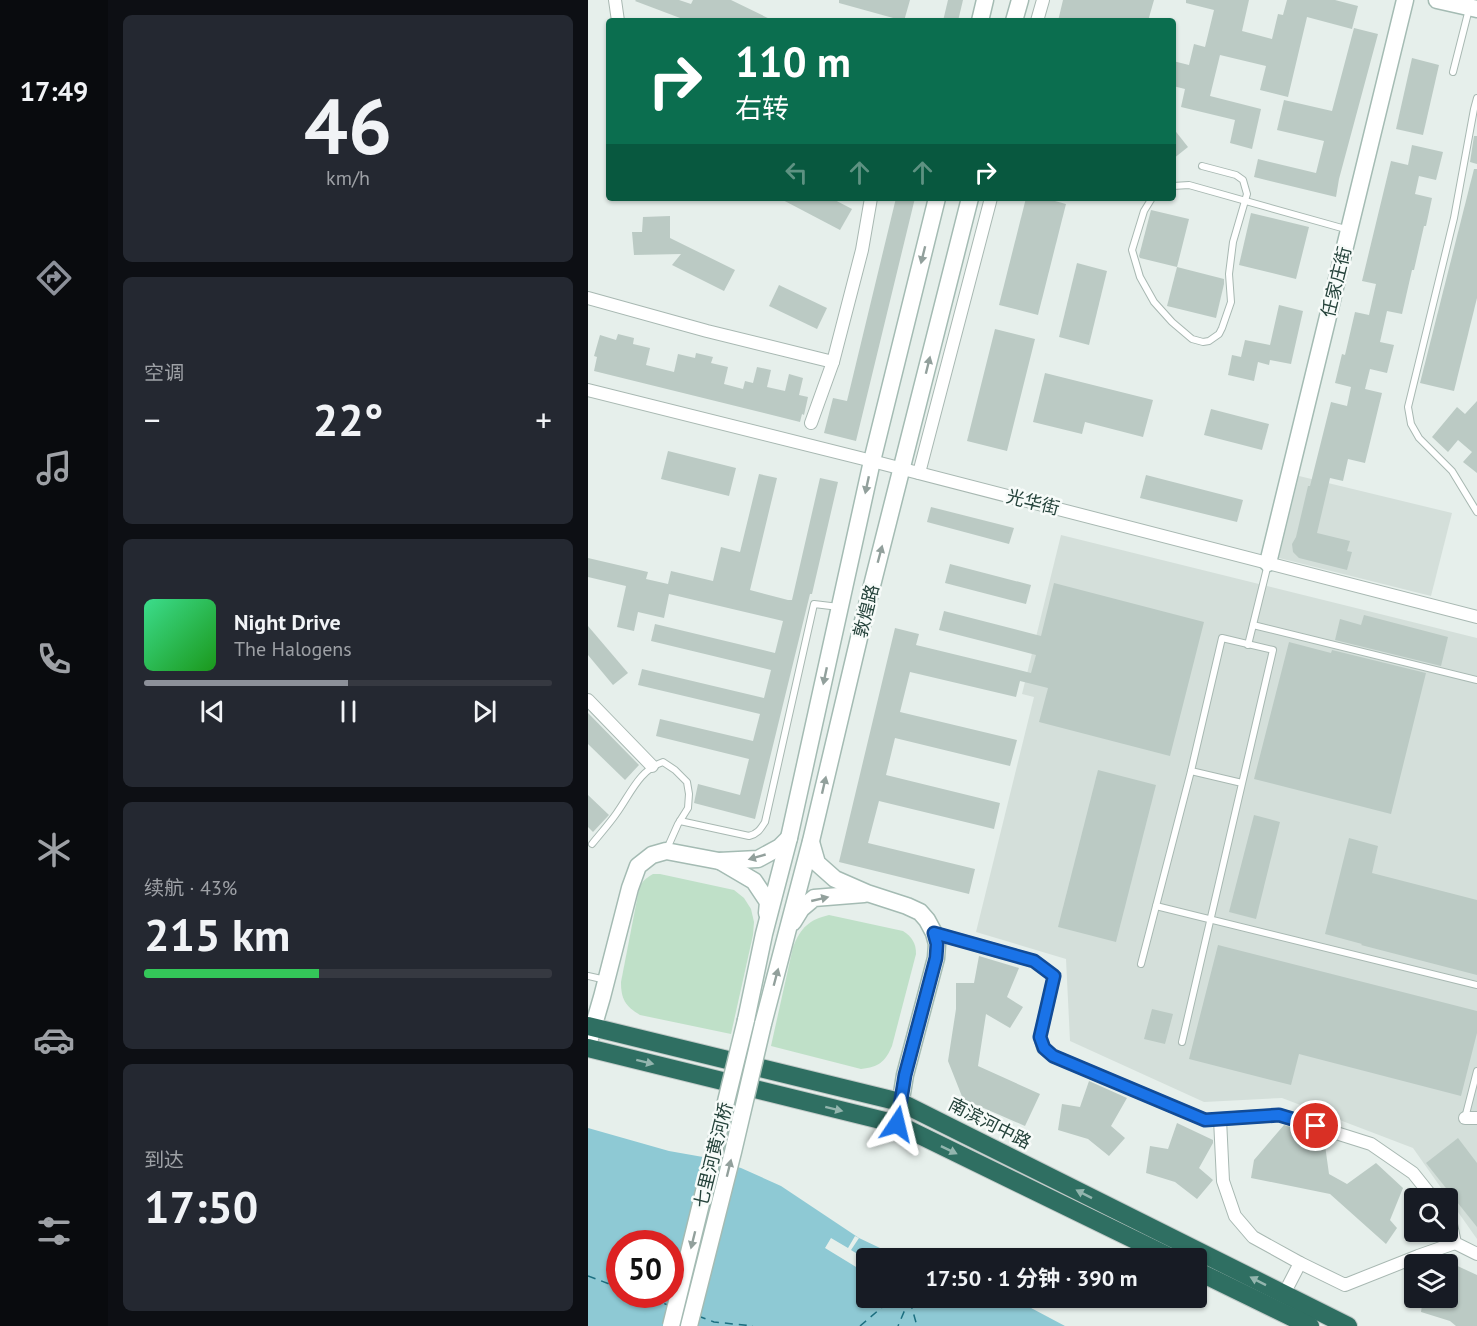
<!DOCTYPE html>
<html lang="zh">
<head>
<meta charset="utf-8">
<style>
	body { margin:0; font-family:"PT Sans","Noto Sans SC",sans-serif; background:#242831; color:#f1f3f6; height:100vh; display:flex; flex-direction:column; font-size:22px; white-space:nowrap }
	* { box-sizing:border-box; margin:0 }
	p { font-size:20px; color:#9ea1a6 }
	.icon { flex:none; width:33px; height:33px; fill:none; stroke:currentColor; stroke-width:2; stroke-linecap:round; stroke-linejoin:round }
	.map { position:relative; flex:1; overflow:hidden }
	.details { display:flex; flex-direction:column; gap:15px; padding:15px; background:#0d0f14; width:480px }
	.details>* { flex:none }
	.banner { position:absolute; left:18px; top:18px; width:570px; height:183px; border-radius:6px; box-shadow:0 2px 4px #0004; background:#0b6e4f; color:#fff; overflow:hidden }
	.tools { position:absolute; left:816px; top:1188px; display:grid; gap:12px }
	.tools a { display:grid; place-items:center; width:54px; height:54px; border-radius:6px; background:#171b24; box-shadow:0 2px 4px #0004; font-size:30px }
	.speed { position:absolute; left:18px; top:1230px; display:flex; gap:12px; font-size:30px; font-weight:700; text-align:center }
	.speed>* { display:grid; place-content:center; width:78px; height:78px; border-radius:50%; background:#171b24; box-shadow:0 2px 4px #0004; line-height:1 }
	.speed .limit { border:9px solid #d22; background:#fff; color:#111 }
	.pin { position:absolute; display:grid; place-items:center; width:51px; height:51px; color:#fff; margin:-26px; border:3px solid #fff; border-radius:50%; box-shadow:0 2px 6px #0007 }
	.me { position:absolute; width:66px; margin:-33px; rotate:10deg; stroke-linejoin:round; filter:drop-shadow(0 0 4px #0008) }
	.turn { display:flex; align-items:center; gap:21px; height:126px; padding:0 30px; font-size:27px }
	.turn .icon { width:78px; height:78px; stroke-width:2.5 }
	.turn b { display:block; font-size:42px; line-height:51px }
	.lanes { display:flex; align-items:center; height:57px; padding:0 30px; background:#0003; justify-content:center; gap:30px; direction:ltr }
	.lanes .off { opacity:.35 }
	.big { font-size:45px; font-weight:700; line-height:1.1 }
	.details .card { flex:1; display:flex; flex-direction:column; justify-content:center; gap:9px; min-width:0; padding:0 21px; border-radius:9px; background:#242831 }
	.details .dial { align-items:center; gap:0 }
	.dial b { font-size:78px; line-height:1 }
	.song { display:flex; align-items:center; gap:18px }
	.cover { width:72px; height:72px; border-radius:9px; background:linear-gradient(135deg,hsl(150 70% 55%),hsl(120 70% 35%)) }
	.played { height:6px; border-radius:3px; background:linear-gradient(90deg,#8c9099 50%,#363941 50%) }
	.keys { display:flex; justify-content:space-around; direction:ltr }
	.heat { display:flex; justify-content:space-between; align-items:center; font-size:33px; direction:ltr }
	.charge { height:9px; border-radius:4px; background:linear-gradient(90deg,#34c759 43%,#363941 0) }
	.trip { position:absolute; left:268px; top:1248px; width:351px; height:60px; border-radius:6px; background:#171b24; box-shadow:0 2px 4px #0004; font-weight:700; line-height:60px; text-align:center }
	main { display:flex; flex:1; min-height:0 }
	.menu { display:flex; flex-direction:column; width:108px; justify-content:space-around; align-items:center; background:#090b0e; color:#9ea1a6 }
	.menu .icon { width:42px; height:42px }
	.menu .current { color:#8c9099 }
	.menu b { font-size:27px; color:#f1f3f6 }
	.map>svg:first-child { display:block }
	.built { fill:#d4dfda }
	.green { fill:#bfe0c8 }
	.water { fill:#8ec9d4; fill-rule:evenodd }
	.pier { fill:#e6efeb }
	.lines { fill:none; stroke-linecap:round; stroke-linejoin:round }
	.ferry { stroke:#1c6f80; stroke-width:1.5; stroke-dasharray:8 6; stroke-linecap:butt }
	.building { fill:#bbcac4 }
	.lane-casing { stroke:#a8b8b2; stroke-width:8 }
	.street-casing { stroke:#a8b8b2; stroke-width:14 }
	.secondary-casing { stroke:#a4bbb3; stroke-width:19 }
	.highway-casing { stroke:#c2cac8; stroke-width:20 }
	.lane { stroke:#fff; stroke-width:6 }
	.street { stroke:#fff; stroke-width:12 }
	.secondary { stroke:#fff; stroke-width:16 }
	.highway { stroke:#2f6f62; stroke-width:18 }
	.secondary-bridge-casing { stroke:#a4bbb3; stroke-width:19; stroke-linecap:butt }
	.secondary-bridge { stroke:#fff; stroke-width:16 }
	.oneway { fill:#92a09c }
	.oneway2 { fill:#93b5ae }
	.route-casing { stroke:#114b97; stroke-width:15 }
	.route { stroke:#1a73e8; stroke-width:10 }
	.labels { text-anchor:middle; dominant-baseline:central; stroke-width:5; stroke-linejoin:round; paint-order:stroke }
	.street-label { font-size:18px; fill:#24423a; stroke:#f7fbf9 }
</style>
</head>
<body>
<main>
<nav class="menu">
<b>17:49</b>
<svg class="icon current" aria-label="directions" viewBox="0 0 24 24"><path d="M12 3l9 9-9 9-9-9zM9 14v-3h6M13 9l2 2-2 2"/></svg>
<svg class="icon" aria-label="music" viewBox="0 0 24 24"><path d="M9 18V5l10-2v13"/><circle cx="6" cy="18" r="3"/><circle cx="16" cy="16" r="3"/></svg>
<svg class="icon" aria-label="phone" viewBox="0 0 24 24"><path d="M5 4h4l2 5-3 2q2 4 5 5l2-3 5 2v4C11 20 4 13 5 4z"/></svg>
<svg class="icon" aria-label="climate" viewBox="0 0 24 24"><path d="M12 3v18M4 7l16 10M4 17L20 7"/></svg>
<svg class="icon" aria-label="car" viewBox="0 0 24 24"><path d="M5 17H2v-5l4-1 3-4h7l3 4 3 1v5h-3M9 17h6M6 11h13"/><circle cx="7" cy="17" r="2"/><circle cx="17" cy="17" r="2"/></svg>
<svg class="icon" aria-label="filters" viewBox="0 0 24 24"><path d="M4 7h16M4 17h16"/><circle cx="9" cy="7" r="2"/><circle cx="15" cy="17" r="2"/></svg>
</nav>
<section class="details">
<div class="card dial"><b>46</b><p>km/h</p></div>
<div class="card"><p>空调</p>
<div class="heat"><a>−</a><b class="big">22°</b><a>+</a></div>
</div>
<div class="card">
<div class="song"><i class="cover"></i><div><b>Night Drive</b><p>The Halogens</p></div></div>
<div class="played"></div>
<div class="keys"><svg class="icon" aria-label="previous" viewBox="0 0 24 24"><path d="M18 5L8 12l10 7zM5 5v14"/></svg><svg class="icon" aria-label="pause" viewBox="0 0 24 24"><path d="M8 5v14M16 5v14"/></svg><svg class="icon" aria-label="next" viewBox="0 0 24 24"><path d="M6 5l10 7-10 7zM19 5v14"/></svg></div>
</div>
<div class="card"><p>续航 · 43%</p><b class="big">215 km</b><div class="charge"></div></div>
<div class="card"><p>到达</p><b class="big">17:50</b></div>
</section>
<div class="map">
<svg width="889" height="1326" viewBox="0 0 889 1326">
	<rect width="100%" height="100%" fill="#e6efeb"/>
	<g class="built">
		<path d="M711,476L864,513L843,596L691,558Z"/>
		<path d="M473,535L889,638V1239L825,1148L694,1098L616,1102L482,1041L478,959L388,932L446,697L434,694Z"/>
	</g>
	<g class="green">
		<path d="M65,874H72L146,890L156,898L163,909L166,922L165,935L143,1034L52,1015C37,1006 33,999 33,982L51,889C54,881 58,878 65,874Z"/>
		<path d="M241,915L315,931C324,937 328,943 328,954L304,1046C297,1062 291,1067 273,1069L183,1046L205,947C213,927 221,920 241,915Z"/>
	</g>
	<path class="water" d="M0,1128L81,1151L115,1157L153,1168L193,1186L271,1238L313,1258H279V1298H424L477,1326H0ZM32,1244H82V1294H32Z"/>
	<path class="pier" d="M267,1236L271,1238L263,1250L279,1260L273,1270L237,1248L243,1238L260,1248Z"/>
	<g class="lines">
		<g class="ferry">
			<path d="M0,1276L32,1288"/>
			<path d="M50,1294L80,1305"/>
			<path d="M322,1301L329,1326"/>
			<path d="M110,1316L126,1322L165,1326"/>
			<path d="M272,1326L299,1303L321,1300L310,1326"/>
		</g>
	</g>
	<g class="building">
		<path d="M48,0H91L103,4L105,0H143L186,21H100L47,1Z"/>
		<path d="M251,0H322L316,21L251,3Z"/>
		<path d="M360,0H375L370,21H355Z"/>
		<path d="M475,0H566L560,21H503L494,19V21H470Z"/>
		<path d="M598,0H661L654,31L684,39L690,14L695,15L699,0H747L770,6L764,29L719,17L700,97L672,90L678,66L632,55L622,96L673,109L664,149L642,143L647,120L593,107L597,89L585,86V61L601,65L606,44L617,47L626,10L598,3Z"/>
		<path d="M766,28L790,34L751,179L748,197L666,177L670,159L728,173L736,141L689,130L696,100L744,111Z"/>
		<path d="M824,58L851,65L835,135L808,129Z"/>
		<path d="M585,128L600,147L585,159Z"/>
		<path d="M886,136H889V164L882,162Z"/>
		<path d="M824,145L855,152L848,180L831,176L827,194L844,198L838,226H836L826,270H824L814,314L799,311L792,342L806,345L799,373L782,369L777,389L794,393L777,463L760,459L755,481L742,478L729,533L762,541L759,551L764,552L759,570L711,558L705,552L704,544L708,537L720,486H722L743,402L759,406L763,387L747,383L754,354L757,355L767,312L781,315L788,284L774,281L803,161L820,165Z"/>
		<path d="M886,169H889V298L866,391L832,383Z"/>
		<path d="M191,198H243L264,209L252,230Z"/>
		<path d="M308,198H327L268,441L236,433L245,398L259,401Z"/>
		<path d="M438,198H456L478,204L450,315L411,305Z"/>
		<path d="M563,210L601,219L589,267L552,258L551,256Z"/>
		<path d="M663,213L721,227L708,279L651,265Z"/>
		<path d="M82,216V238L147,270L136,291L84,265L93,254L46,255L44,232H54L55,217Z"/>
		<path d="M489,263L519,271L501,345L471,337Z"/>
		<path d="M589,267L636,279V284L628,318L579,306Z"/>
		<path d="M191,285L239,308L229,329L181,306Z"/>
		<path d="M691,305L715,311L703,364L682,360L681,365L670,362L666,381L640,375L644,355L653,357L657,340L682,345Z"/>
		<path d="M407,329L447,339L419,451L379,441Z"/>
		<path d="M30,334L46,338L45,344L62,348L58,365L86,372L90,354L107,358L108,353L125,357L123,363L140,367L136,384L155,389L157,381L165,383L169,367L183,370L179,387L197,391L201,374L215,378L211,395L220,397L216,415L214,414L212,422L6,371L9,357L6,356L12,335L28,340Z"/>
		<path d="M457,373L565,400L555,437L497,422L494,434L445,422Z"/>
		<path d="M889,401V473L875,462L884,452L870,440L860,452L844,437L869,407L877,414Z"/>
		<path d="M623,409L681,424L674,450L616,435Z"/>
		<path d="M80,451L148,468L141,496L73,479Z"/>
		<path d="M171,474L189,478L162,590L200,600H204L232,478L250,482L224,594H222L167,819L106,803L110,784L152,795L161,759L68,736L72,719L165,741L172,714L50,685L54,669L176,698L183,670L63,641L67,624L187,653L195,621L81,594L76,618L50,612L46,631L29,627L38,586L0,577V558L60,572L58,579L80,584L83,571L125,581L133,547L152,552Z"/>
		<path d="M558,475L655,500L649,522L552,498Z"/>
		<path d="M343,507L426,528L421,544L339,522Z"/>
		<path d="M362,564L443,585L438,604L357,583Z"/>
		<path d="M466,583L616,622L582,756L451,722L460,688L432,681L428,697L322,672L312,712L429,740L422,766L307,738L298,775L412,803L406,829L291,801L280,843L387,869L381,894L251,862L307,628L331,634L328,645L443,673L448,655L351,630L356,611L453,636Z"/>
		<path d="M776,615L860,637L853,666L747,640L752,619L773,625Z"/>
		<path d="M0,626L40,673L25,685L0,655Z"/>
		<path d="M701,642L743,653L744,650L838,673L803,814L666,779Z"/>
		<path d="M0,713L51,765L37,780L0,744Z"/>
		<path d="M510,770L568,785L528,942L470,927Z"/>
		<path d="M0,795L21,815L5,832L0,827Z"/>
		<path d="M666,815L692,822L668,919L641,912Z"/>
		<path d="M761,838L790,846L784,873L889,900V975L773,945L774,944L737,934Z"/>
		<path d="M630,945L889,1011V1033L873,1096L711,1054L703,1085L601,1059Z"/>
		<path d="M391,956L431,968L419,997L435,1007L422,1028L398,1014L390,1066L452,1094L437,1126L375,1099L360,1061L368,1009V983H386Z"/>
		<path d="M564,1009L585,1014L577,1044L556,1039Z"/>
		<path d="M501,1081L539,1098L523,1126L537,1138L521,1156L500,1139L470,1130L474,1104L492,1107Z"/>
		<path d="M589,1123L625,1140V1143L611,1168L625,1180L609,1199L587,1182L558,1173L562,1146L580,1149Z"/>
		<path d="M696,1125L736,1138L741,1174L759,1184L788,1163L815,1188L802,1220L809,1228L798,1244L742,1194L663,1178L666,1160Z"/>
		<path d="M870,1138L889,1163V1227L838,1163Z"/>
		<path d="M863,1263L889,1275V1326H868L862,1321L833,1312L835,1298H860V1290L862,1285L860,1283V1274Z"/>
	</g>
	<g class="lines">
		<g class="lane-casing">
			<g id="lane">
				<path d="M865,72L881,9"/>
				<path d="M889,98L886,109L866,218L820,407L823,424L831,438L864,471L889,512"/>
				<path d="M585,186L601,185L761,230"/>
				<path d="M564,198L556,211L544,250L552,277L566,302L584,322L604,339L615,342L621,341L631,334L634,328L643,302L641,274L645,242L659,194L655,180L648,175L614,166"/>
				<path d="M665,625L889,680"/>
				<path d="M660,645L680,564"/>
				<path d="M92,821L161,836C169,834 172,830 177,822L226,604L251,607"/>
				<path d="M4,844C12,834 21,824 28,814C42,795 51,770 75,762L87,770L99,782L101,794L100,808L90,824L78,851"/>
				<path d="M568,906L889,985"/>
				<path d="M553,964L603,771"/>
				<path d="M0,976L18,980"/>
				<path d="M594,1042L685,650L634,638L603,771L654,783"/>
				<path d="M877,1118L889,1071"/>
			</g>
		</g>
		<g class="street-casing">
			<g id="street">
				<path d="M27,0L30,21"/>
				<path d="M449,21L455,0"/>
				<path d="M0,298L119,331L245,362"/>
				<path d="M0,390L284,461L889,617"/>
				<path d="M223,423L245,362L274,250L283,198"/>
				<path d="M331,473L403,198"/>
				<path d="M0,700L64,766"/>
				<path d="M346,933L446,961L466,976L452,1037L455,1048L465,1056L617,1120L691,1115L783,1144L825,1173L845,1198"/>
				<path d="M877,1118H889"/>
				<path d="M632,1119L635,1181L647,1216L665,1237L712,1263L757,1285L830,1256L867,1243"/>
				<path d="M860,1217L862,1220L867,1243L889,1254"/>
				<path d="M696,1294L712,1263"/>
			</g>
		</g>
		<g class="secondary-casing">
			<g id="secondary">
				<path d="M849,0L889,9"/>
				<path d="M392,21L397,0"/>
				<path d="M426,21L432,0"/>
				<path d="M680,563L817,0"/>
				<path d="M223,842L229,863L247,879L279,893L319,906L332,912L339,920L346,933L349,944L348,958L317,1075L309,1124"/>
				<path d="M132,861L166,881L180,902L179,913"/>
				<path d="M205,922L213,909L226,898L276,894"/>
				<path d="M158,1020L176,934L201,838L284,461L349,198"/>
				<path d="M175,1024L223,841L275,621L382,198"/>
				<path d="M0,1045L14,997L42,888L50,866L64,855L78,851L131,861L170,859L192,847L201,838"/>
			</g>
		</g>
		<g class="highway-casing">
			<g id="highway">
				<path d="M0,1026L312,1102L760,1326"/>
				<path d="M0,1048L309,1124L584,1258"/>
				<path d="M609,1271L722,1326"/>
			</g>
		</g>
		<use href="#lane" class="lane"/>
		<use href="#street" class="street"/>
		<use href="#secondary" class="secondary"/>
		<use href="#highway" class="highway"/>
		<g class="secondary-bridge-casing">
			<g id="secondary-bridge">
				<path d="M83,1326L158,1020"/>
				<path d="M101,1326L145,1152L175,1024"/>
			</g>
		</g>
		<use href="#secondary-bridge" class="secondary-bridge"/>
	</g>
	<defs><path id="oneway-solid" d="M-6-.8H1V-3.2L6.5 0L1 3.2V.8H-6Z" transform="scale(1.5)"/></defs>
	<g class="oneway">
		<use href="#oneway-solid" transform="translate(335 255) rotate(104)"/>
		<use href="#oneway-solid" transform="translate(340 365) rotate(-76)"/>
		<use href="#oneway-solid" transform="translate(279 485) rotate(102)"/>
		<use href="#oneway-solid" transform="translate(292 554) rotate(-75)"/>
		<use href="#oneway-solid" transform="translate(237 676) rotate(102)"/>
		<use href="#oneway-solid" transform="translate(236 785) rotate(-77)"/>
		<use href="#oneway-solid" transform="translate(169 857) rotate(164)"/>
		<use href="#oneway-solid" transform="translate(232 899) rotate(-13)"/>
		<use href="#oneway-solid" transform="translate(188 977) rotate(-75)"/>
		<use href="#oneway-solid" transform="translate(141 1168) rotate(-76)"/>
		<use href="#oneway-solid" transform="translate(105 1240) rotate(104)"/>
	</g>
	<g class="oneway2">
		<use href="#oneway-solid" transform="translate(57 1062) rotate(14)"/>
		<use href="#oneway-solid" transform="translate(246 1109) rotate(14)"/>
		<use href="#oneway-solid" transform="translate(361 1150) rotate(26)"/>
		<use href="#oneway-solid" transform="translate(496 1194) rotate(-153)"/>
		<use href="#oneway-solid" transform="translate(670 1281) rotate(-153)"/>
	</g>
	<g class="lines">
		<g class="route-casing">
			<path id="route" d="M309,1124L317,1075L348,958L349,944L346,933L446,961L466,976L452,1037L456,1048L465,1056L617,1120L691,1115L728,1126"/>
		</g>
		<use href="#route" class="route"/>
	</g>
	<g class="labels">
		<g class="street-label">
			<text transform="translate(748 282) rotate(-76)">任家庄街</text>
			<text transform="translate(445 502) rotate(14)">光华街</text>
			<text transform="translate(278 611) rotate(-76)">敦煌路</text>
			<text transform="translate(402 1123) rotate(27)">南滨河中路</text>
			<text transform="translate(125 1155) rotate(-76)">七里河黄河桥</text>
		</g>
	</g>
</svg>
<div class="tools">
<a><svg class="icon" aria-label="search" viewBox="0 0 24 24"><circle cx="10" cy="10" r="6"/><path d="M15 15l6 6"/></svg></a>
<a><svg class="icon" aria-label="layers" viewBox="0 0 24 24"><path d="M12 4l9 5-9 5-9-5zM3 14l9 5 9-5"/></svg></a>
</div>
<div class="speed"><div class="limit">50</div></div>
<div class="pin" style="left:728px;top:1126px;background:#d93025"><svg class="icon" aria-label="arrive" viewBox="0 0 24 24"><path d="M6 21V4h12l-3 4 3 4H6"/></svg></div>
<svg class="me" style="left:309px;top:1124px" viewBox="-20 -20 40 40"><path d="M0-17L14 15 0 8-14 15z" fill="#1a73e8" stroke="#fff" stroke-width="4"/></svg>
<div class="trip">17:50 · 1 分钟 · 390 m</div>
<div class="banner">
<div class="turn"><svg class="icon" aria-label="right" viewBox="0 0 24 24"><path d="M7 20v-9h11M14 6l5 5-5 5"/></svg><div><b>110 m</b>右转</div></div>
<div class="lanes"><svg class="icon off" aria-label="left" viewBox="0 0 24 24"><path d="M17 20v-9H6M10 6l-5 5 5 5"/></svg><svg class="icon off" aria-label="ahead" viewBox="0 0 24 24"><path d="M12 20V5M6 11l6-6 6 6"/></svg><svg class="icon off" aria-label="ahead" viewBox="0 0 24 24"><path d="M12 20V5M6 11l6-6 6 6"/></svg><svg class="icon" aria-label="right" viewBox="0 0 24 24"><path d="M7 20v-9h11M14 6l5 5-5 5"/></svg></div>
</div>
</div>
</main>
</body>
</html>
